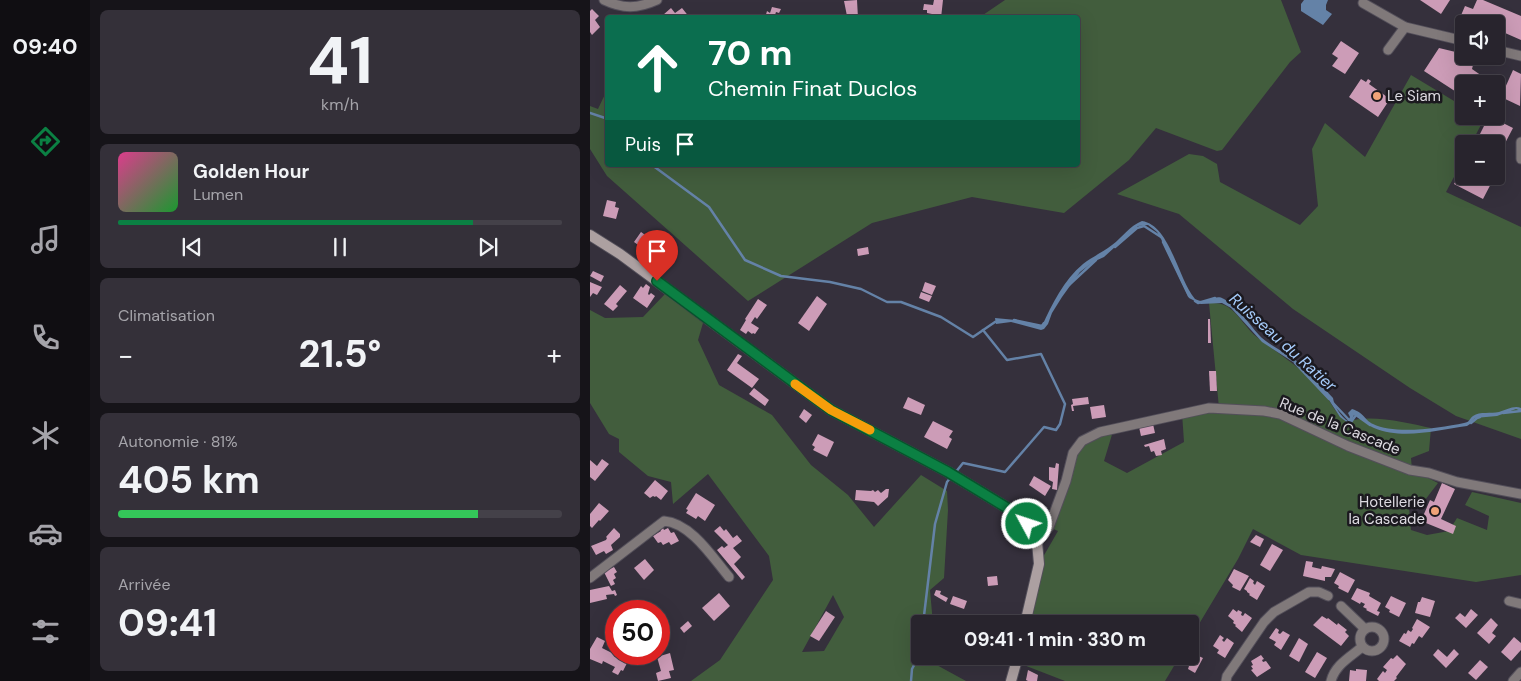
<!DOCTYPE html>
<html lang="fr">
<head>
<meta charset="utf-8">
<style>
	body { margin:0; font-family:"DM Sans",sans-serif; background:#343039; color:#f1f3f6; height:100vh; display:flex; flex-direction:column; font-size:19px; white-space:nowrap }
	* { box-sizing:border-box; margin:0 }
	p { font-size:16px; color:#a5a4aa }
	.icon { flex:none; width:28px; height:28px; fill:none; stroke:currentColor; stroke-width:2; stroke-linecap:round; stroke-linejoin:round }
	.map { position:relative; flex:1; overflow:hidden }
	.details { display:flex; flex-direction:column; gap:10px; padding:10px; background:#161419; width:500px }
	.details>* { flex:none }
	.guide { position:absolute; left:15px; top:15px; width:475px; height:152px; border-radius:5px; box-shadow:0 5px 20px #0002,0 0 0 1px #444149; background:#0b6e4f; color:#fff; overflow:hidden }
	.buttons { position:absolute; left:865px; top:15px; display:grid; gap:10px }
	.buttons a { display:grid; place-items:center; width:50px; height:50px; border-radius:5px; background:#28242d; box-shadow:0 5px 20px #0002,0 0 0 1px #444149; font-size:25px }
	.speed { position:absolute; left:15px; top:600px; display:flex; gap:10px; font-size:25px; font-weight:700; text-align:center }
	.speed>* { display:grid; place-content:center; width:65px; height:65px; border-radius:50%; background:#28242d; box-shadow:0 5px 20px #0002,0 0 0 1px #444149; line-height:1 }
	.speed .limit { border:8px solid #d22; background:#fff; color:#111 }
	.pin { position:absolute; display:grid; place-items:center; width:42px; height:42px; color:#fff; margin:-51px -21px; border-radius:50% 50% 50% 0; rotate:-45deg; box-shadow:0 0 5px #0007 }
	.pin .icon { rotate:45deg }
	.me { position:absolute; width:55px; margin:-28px; rotate:310deg; stroke-linejoin:round; filter:drop-shadow(0 0 4px #0008) }
	.turn { display:flex; align-items:center; gap:18px; height:105px; padding:0 20px; font-size:22px }
	.turn .icon { width:65px; height:65px; stroke-width:2.5 }
	.turn b { display:block; font-size:35px; line-height:42px }
	.then { display:flex; align-items:center; height:48px; padding:0 20px; background:#0003; gap:10px; font-size:19px }
	.big { font-size:38px; font-weight:700; line-height:1.1 }
	.details .widget { flex:1; display:flex; flex-direction:column; justify-content:center; gap:8px; min-width:0; padding:0 18px; border-radius:8px; background:#343039 }
	.details .dial { align-items:center; gap:0 }
	.dial b { font-size:65px; line-height:1 }
	.song { display:flex; align-items:center; gap:15px }
	.cover { width:60px; height:60px; border-radius:8px; background:linear-gradient(135deg,hsl(330 70% 55%),hsl(130 70% 35%)) }
	.played { height:5px; border-radius:2px; background:linear-gradient(90deg,#0b8043 80%,#444149 80%) }
	.keys { display:flex; justify-content:space-around; direction:ltr }
	.heat { display:flex; justify-content:space-between; align-items:center; font-size:28px; direction:ltr }
	.charge { height:8px; border-radius:4px; background:linear-gradient(90deg,#34c759 81%,#444149 0) }
	.trip { position:absolute; left:321px; top:615px; width:288px; height:50px; border-radius:5px; background:#28242d; box-shadow:0 5px 20px #0002,0 0 0 1px #444149; font-weight:700; line-height:50px; text-align:center }
	main { display:flex; flex:1; min-height:0 }
	.dock { display:flex; flex-direction:column; width:90px; justify-content:space-around; align-items:center; background:#100e12; color:#a5a4aa }
	.dock .icon { width:35px; height:35px }
	.dock .current { color:#0b8043 }
	.dock b { font-size:22px; color:#f1f3f6 }
	.map>svg:first-child { display:block }
	.green { fill:#425d3d; fill-rule:evenodd }
	.water { fill:#6482a7 }
	.lines { fill:none; stroke-linecap:round; stroke-linejoin:round }
	.stream { stroke:#6482a7; stroke-width:2.5 }
	.building { fill:#cc9cb7 }
	.minor-casing { stroke:#534f5a; stroke-width:11 }
	.secondary-casing { stroke:#534f5a; stroke-width:12 }
	.minor { stroke:#80797a; stroke-width:9 }
	.secondary { stroke:#aca0a1; stroke-width:10 }
	.route-casing { stroke:#07532c; stroke-width:12 }
	.route { stroke:#0b8043; stroke-width:9 }
	.slow { stroke:#f59e0b; stroke-width:9 }
	.poi-dot { fill:#f0a378; stroke:#1b191f; stroke-width:2 }
	.labels { text-anchor:middle; dominant-baseline:central; stroke-width:5; stroke-linejoin:round; paint-order:stroke }
	.poi-label { font-size:15px; fill:#dddae1; stroke:#1b191f; text-anchor:start }
	.street-label { font-size:15px; fill:#dddae1; stroke:#1b191f }
	.water-label { font-size:16px; font-style:italic; fill:#a6ccfb; stroke:#1b191f }
</style>
</head>
<body>
<main>
<nav class="dock">
<b>09:40</b>
<svg class="icon current" aria-label="directions" viewBox="0 0 24 24"><path d="M12 3l9 9-9 9-9-9zM9 14v-3h6M13 9l2 2-2 2"/></svg>
<svg class="icon" aria-label="music" viewBox="0 0 24 24"><path d="M9 18V5l10-2v13"/><circle cx="6" cy="18" r="3"/><circle cx="16" cy="16" r="3"/></svg>
<svg class="icon" aria-label="phone" viewBox="0 0 24 24"><path d="M5 4h4l2 5-3 2q2 4 5 5l2-3 5 2v4C11 20 4 13 5 4z"/></svg>
<svg class="icon" aria-label="climate" viewBox="0 0 24 24"><path d="M12 3v18M4 7l16 10M4 17L20 7"/></svg>
<svg class="icon" aria-label="car" viewBox="0 0 24 24"><path d="M5 17H2v-5l4-1 3-4h7l3 4 3 1v5h-3M9 17h6M6 11h13"/><circle cx="7" cy="17" r="2"/><circle cx="17" cy="17" r="2"/></svg>
<svg class="icon" aria-label="filters" viewBox="0 0 24 24"><path d="M4 7h16M4 17h16"/><circle cx="9" cy="7" r="2"/><circle cx="15" cy="17" r="2"/></svg>
</nav>
<section class="details">
<div class="widget dial"><b>41</b><p>km/h</p></div>
<div class="widget">
<div class="song"><i class="cover"></i><div><b>Golden Hour</b><p>Lumen</p></div></div>
<div class="played"></div>
<div class="keys"><svg class="icon" aria-label="previous" viewBox="0 0 24 24"><path d="M18 5L8 12l10 7zM5 5v14"/></svg><svg class="icon" aria-label="pause" viewBox="0 0 24 24"><path d="M8 5v14M16 5v14"/></svg><svg class="icon" aria-label="next" viewBox="0 0 24 24"><path d="M6 5l10 7-10 7zM19 5v14"/></svg></div>
</div>
<div class="widget"><p>Climatisation</p>
<div class="heat"><a>−</a><b class="big">21.5°</b><a>+</a></div>
</div>
<div class="widget"><p>Autonomie · 81%</p><b class="big">405 km</b><div class="charge"></div></div>
<div class="widget"><p>Arrivée</p><b class="big">09:41</b></div>
</section>
<div class="map">
<svg width="931" height="681" viewBox="0 0 931 681">
	<rect width="100%" height="100%" fill="#35303c"/>
	<g class="green">
		<path d="M415,0H691L711,52L700,62L632,150L627,151L566,128L539,160L474,213L382,197L282,223L158,301L17,176L0,149V106L8,109L17,90L18,165H488V18L390,17Z"/>
		<path d="M821,75L874,107V116H889L894,119L881,144H874V158L856,192L931,227V439L866,416L820,388L703,309L589,214L527,194L599,154L613,156L627,164L630,182L710,225L728,206L722,149L735,123L775,157Z"/>
		<path d="M75,294L113,323L108,340L129,385L182,415L221,465L258,495L284,527L331,475L357,491L358,510L354,578L340,590L343,624H330V656H343V663L376,681H101L130,660L183,580L179,556L118,474L83,504L81,482L58,476L29,452V439L19,434L0,403V310L15,318L53,317ZM243,595L254,617L234,651L212,652Z"/>
		<path d="M619,303C626,303 632,303 638,307C650,315 656,329 668,338C690,355 715,370 734,393C742,403 746,416 758,422C777,413 819,423 841,428L839,451L821,458L822,470L848,483L835,500L819,507L821,530L837,535L859,531L867,518L897,530L899,516L875,505L882,492L931,503V575L886,582L711,555L663,529L648,559L600,639V624H435L449,564L468,531L459,527L492,441L524,428L514,461L537,473L594,442L592,413L629,408Z"/>
		<path d="M428,656H590L575,681H475L426,662Z"/>
	</g>
	<g class="water">
		<path d="M714,0H738L736,5V10L742,14L733,25L711,11V4Z"/>
		<path d="M552,221C580,225 588,279 605,299C620,306 623,293 634,299C649,308 658,323 669,335C678,345 697,353 708,362C721,371 732,386 743,398C744,406 751,417 758,421L760,417L758,413L762,409C775,413 774,420 783,424C805,435 850,428 874,423C880,422 879,419 883,416C890,411 901,414 909,412C916,410 924,405 931,408V411L926,409L907,416L885,418L880,424L877,426C848,430 813,440 784,428C777,425 773,418 766,415H764L761,422L758,423L750,417L737,397L706,364L672,342L641,308L632,303L611,304L599,298L571,239L567,232L558,225L548,226L514,257L503,262L490,272L472,297L462,313L458,324L454,329L451,330L421,322L406,324L405,318L426,320L452,326C462,304 474,280 493,264C502,257 513,252 522,245C533,237 539,226 552,221Z"/>
	</g>
	<g class="lines">
		<g class="stream">
			<path d="M0,113L18,119"/>
			<path d="M62,165L119,207L155,260L191,276L240,282L271,289L297,302H311L351,317L383,337L405,322L408,321"/>
			<path d="M573,242L599,296"/>
			<path d="M525,247L547,228L554,226L571,237"/>
			<path d="M479,285L506,260"/>
			<path d="M605,301L608,303L625,298"/>
			<path d="M424,320L452,326L454,323"/>
			<path d="M705,363L739,399"/>
			<path d="M743,403L761,422L766,415L780,425"/>
			<path d="M913,413L931,411"/>
			<path d="M881,423L887,418L890,417"/>
			<path d="M365,473L373,463L415,472L454,427L466,430L470,424L475,404L451,354L417,360L393,330"/>
			<path d="M333,624L345,524L357,482L361,477"/>
			<path d="M321,681L322,669L329,656L330,650"/>
		</g>
	</g>
	<g class="building">
		<path d="M267,0L268,18H256L257,16L254,1Z"/>
		<path d="M344,0H353L351,18H342V14L337,13V10H333L334,4L343,5Z"/>
		<path d="M830,0H860L851,14Z"/>
		<path d="M887,0H893L931,16V40L906,29V24H894L897,16L894,15L891,24H877L869,20L875,6L883,9Z"/>
		<path d="M182,7L191,9L189,13L186,12L184,18H175L177,11L180,13Z"/>
		<path d="M81,8L85,13L92,8L100,18H75L73,15Z"/>
		<path d="M2,9L9,16L5,20L10,27L2,35L0,32V11Z"/>
		<path d="M751,41L769,53L755,74L742,66L748,58L742,54Z"/>
		<path d="M849,48L874,54V56L885,57L882,69L892,76L890,84H874V97L834,71Z"/>
		<path d="M923,70L931,74L930,106L911,97Z"/>
		<path d="M771,79L776,82L778,79L781,81L779,84L800,99L788,117L759,97Z"/>
		<path d="M899,116L923,128L912,149L909,148L906,154V144H885Z"/>
		<path d="M874,166V176H905L893,199L864,184Z"/>
		<path d="M17,200L26,202L25,207L29,208L26,219L13,216Z"/>
		<path d="M51,232L58,237L56,239L63,244L58,252L44,242Z"/>
		<path d="M278,247L279,254L268,256L267,249Z"/>
		<path d="M3,271L14,276L11,282L0,276Z"/>
		<path d="M0,282L12,287L7,295L3,293L0,297Z"/>
		<path d="M335,282L346,286L342,295L332,291Z"/>
		<path d="M56,284L60,287L58,294L59,295L61,293L65,296L57,308L43,298L51,286L53,288Z"/>
		<path d="M30,285L37,291L26,304L28,306L23,311L14,304Z"/>
		<path d="M331,292L342,296L339,302L329,298Z"/>
		<path d="M227,296L237,304L219,331L208,323Z"/>
		<path d="M168,299L177,305L167,319L165,317L161,323L169,328L165,334L163,333L162,334L158,331L156,334L150,330L156,320L155,319Z"/>
		<path d="M618,319H620L621,343H618Z"/>
		<path d="M148,354L152,356L147,363L169,379L162,388L137,370Z"/>
		<path d="M619,371H626L627,391H620Z"/>
		<path d="M164,388L179,400L175,406L159,394Z"/>
		<path d="M318,397L335,405L331,415L313,408Z"/>
		<path d="M498,397L499,404L483,406L484,411H482L481,405L483,404L482,399Z"/>
		<path d="M514,405L516,417L502,419L500,407Z"/>
		<path d="M214,409L222,415L216,423L209,417Z"/>
		<path d="M343,421L363,431L359,437L362,439L357,449L334,437Z"/>
		<path d="M563,424L565,433L551,436L549,427Z"/>
		<path d="M228,434L244,442L237,457L223,450L225,447L222,445Z"/>
		<path d="M574,439L576,449L571,451L572,455L566,456L564,451L561,452L559,446L555,447L554,445Z"/>
		<path d="M12,459L19,464L5,481L0,477V460L7,466Z"/>
		<path d="M466,463L469,464L467,490L462,489L463,482L459,480V467L465,468Z"/>
		<path d="M444,476L461,486L455,496L439,485Z"/>
		<path d="M65,480L78,491L71,500L66,496L65,497L63,496L60,498L54,493Z"/>
		<path d="M852,483L865,489L851,519L866,526L863,534L831,521L840,500L844,502Z"/>
		<path d="M296,489H299L298,497L288,506L284,502L265,500L266,490L281,491L283,490L285,492L288,490L291,493Z"/>
		<path d="M106,493L125,505L115,521L108,516L106,519L96,513L98,510L96,509Z"/>
		<path d="M9,503L19,511L10,521L9,520L2,528L0,526V514Z"/>
		<path d="M130,526L134,531L136,529L143,538L147,535L152,541L143,548L151,557L144,564L155,577L152,580L127,550L132,546L134,548L138,545L124,531Z"/>
		<path d="M24,528L30,534V537L21,545L23,550L16,554L14,551L6,555L1,546L16,540L17,538L16,537Z"/>
		<path d="M73,528L74,530L78,528L81,533L84,532L89,541L81,545L79,542L73,545L71,542L68,543L63,536L71,531L70,529Z"/>
		<path d="M666,535L674,539L670,547L660,542Z"/>
		<path d="M682,544L693,550L680,571L670,565Z"/>
		<path d="M55,559L64,570L54,580L44,568Z"/>
		<path d="M716,561L723,562L722,567L731,569L732,566L745,569L741,577H735V581L713,576Z"/>
		<path d="M24,567L27,572L24,574L26,578L23,580L25,584L21,586L14,572Z"/>
		<path d="M644,569L659,576L650,591L642,587L643,585L638,580Z"/>
		<path d="M750,572L765,580L758,593L748,588L749,586L744,583Z"/>
		<path d="M407,576L408,585L398,586L397,577Z"/>
		<path d="M660,578L664,581L663,583L665,585L667,581L675,586L667,600L659,595L660,594L657,592V591L654,589Z"/>
		<path d="M19,586L22,591L25,590L27,595L25,596L24,594L16,595L17,599L0,603V590Z"/>
		<path d="M767,588L780,593L779,596L791,603L787,611L790,612L788,616L776,610L777,609L773,607L775,604L771,602L770,604L761,599Z"/>
		<path d="M346,590L351,591L350,594L358,598L356,602L344,595Z"/>
		<path d="M129,593L140,606L124,621L112,608Z"/>
		<path d="M363,596L377,601L374,609L360,604Z"/>
		<path d="M801,596L816,603L809,617L799,612L800,610L795,607Z"/>
		<path d="M832,597L845,601L840,617L825,613L828,602H830Z"/>
		<path d="M643,609L647,612L648,610L652,612L651,615L653,616L655,613L662,618L652,632L645,626L646,625L643,623L644,621L638,616Z"/>
		<path d="M881,609L888,615L876,628L865,618L870,613L875,617Z"/>
		<path d="M236,611L245,617L229,641L220,636Z"/>
		<path d="M732,616L737,619L738,618L747,625L748,623L757,630L755,632L759,636L751,646L723,625Z"/>
		<path d="M901,618L908,625L902,633L906,636L899,644L887,633Z"/>
		<path d="M827,619L840,627L832,638L829,636L824,644L822,643L820,647L809,641L814,633L816,634L818,630L821,632L823,629L822,628Z"/>
		<path d="M98,621L102,626L94,633L90,628Z"/>
		<path d="M686,628L689,630L688,633L690,634L693,631L700,635L691,650L684,645L686,642L679,638Z"/>
		<path d="M630,635L634,638L632,640L634,642L637,638L644,643L635,658L627,653L629,650L623,646Z"/>
		<path d="M7,637L15,641L12,648L38,661L33,671L31,670L28,675L22,672L25,667L13,661L12,664L0,659V649Z"/>
		<path d="M924,637L931,643V650L921,661L911,652Z"/>
		<path d="M709,638L718,644L709,662L699,656Z"/>
		<path d="M848,649L857,657L864,649L869,654L856,668L843,655Z"/>
		<path d="M600,652L613,658L605,673L598,669L599,666L593,663L596,656H600Z"/>
		<path d="M727,652L737,658L725,678L715,672Z"/>
		<path d="M80,653L84,670L79,671L81,678L68,681L66,673L71,671L67,657Z"/>
		<path d="M671,655L674,659L672,660L673,662L676,661L681,668L667,677L661,670L663,669L661,666L663,665L661,661Z"/>
		<path d="M807,655L816,664L806,677L807,678L804,681H789L787,679L793,671L795,673L797,670L793,667L801,658L803,659Z"/>
		<path d="M890,660L898,667L886,680L878,673Z"/>
		<path d="M766,669L777,670L776,681H759L760,670L766,671Z"/>
		<path d="M438,670L448,675L447,681H438L436,680Z"/>
	</g>
	<g class="lines">
		<g class="minor-casing">
			<g id="minor">
				<path d="M14,0C33,9 47,9 67,0"/>
				<path d="M773,3L815,27L874,41"/>
				<path d="M798,50L815,27"/>
				<path d="M906,50L931,56"/>
				<path d="M931,142V159"/>
				<path d="M447,542L459,527L476,481L483,453L492,441L510,432L619,408L674,411L690,414L758,446L820,470L839,473L867,482L931,494"/>
				<path d="M0,578L74,521C101,523 123,558 139,577"/>
				<path d="M919,601L931,604"/>
				<path d="M751,606L775,629"/>
				<circle cx="782" cy="639" r="12"/>
				<path d="M636,681L637,676L674,622L684,612L719,592H729L738,596"/>
				<path d="M741,681C745,665 760,657 772,647"/>
				<path d="M923,681L931,672"/>
			</g>
		</g>
		<g class="secondary-casing">
			<g id="secondary">
				<path d="M0,235L30,254L241,410L358,472L419,509L437,524L447,542L449,564L435,624"/>
				<path d="M421,681L428,656"/>
			</g>
		</g>
		<use href="#minor" class="minor"/>
		<use href="#secondary" class="secondary"/>
	</g>
	<g class="lines">
		<g class="route-casing">
			<path id="route" d="M67,281L241,410L358,472L419,509L437,524"/>
		</g>
		<use href="#route" class="route"/>
		<path class="slow" d="M205,384L241,410L280,430"/>
	</g>
	<g class="poi-dot">
		<circle cx="787" cy="96" r="5"/>
		<circle cx="845" cy="511" r="5"/>
	</g>
	<g class="labels">
		<g class="poi-label">
			<text x="797" y="96">Le Siam</text>
			<text x="835" y="502" text-anchor="end">Hotellerie<tspan x="835" dy="17">la Cascade</tspan></text>
		</g>
		<g class="street-label">
			<text transform="translate(750 426) rotate(22)">Rue de la Cascade</text>
		</g>
		<g class="water-label">
			<text transform="translate(693 342) rotate(42)">Ruisseau du Ratier</text>
		</g>
	</g>
</svg>
<div class="buttons">
<a><svg class="icon" aria-label="sound" viewBox="0 0 24 24"><path d="M4 9h4l5-4v14l-5-4H4zM17 9q2 3 0 6"/></svg></a>
<a>+</a>
<a>−</a>
</div>
<div class="speed"><div class="limit">50</div></div>
<div class="pin" style="left:67px;top:281px;background:#d93025"><svg class="icon" aria-label="arrive" viewBox="0 0 24 24"><path d="M6 21V4h12l-3 4 3 4H6"/></svg></div>
<svg class="me" style="left:437px;top:524px" viewBox="-20 -20 40 40"><circle r="17" fill="#0b8043" stroke="#fff" stroke-width="3"/><path d="M0-11L8 9 0 5-8 9z" fill="#fff"/></svg>
<div class="trip">09:41 · 1 min · 330 m</div>
<div class="guide">
<div class="turn"><svg class="icon" aria-label="ahead" viewBox="0 0 24 24"><path d="M12 20V5M6 11l6-6 6 6"/></svg><div><b>70 m</b>Chemin Finat Duclos</div></div>
<div class="then">Puis<svg class="icon" aria-label="arrive" viewBox="0 0 24 24"><path d="M6 21V4h12l-3 4 3 4H6"/></svg></div>
</div>
</div>
</main>
</body>
</html>
